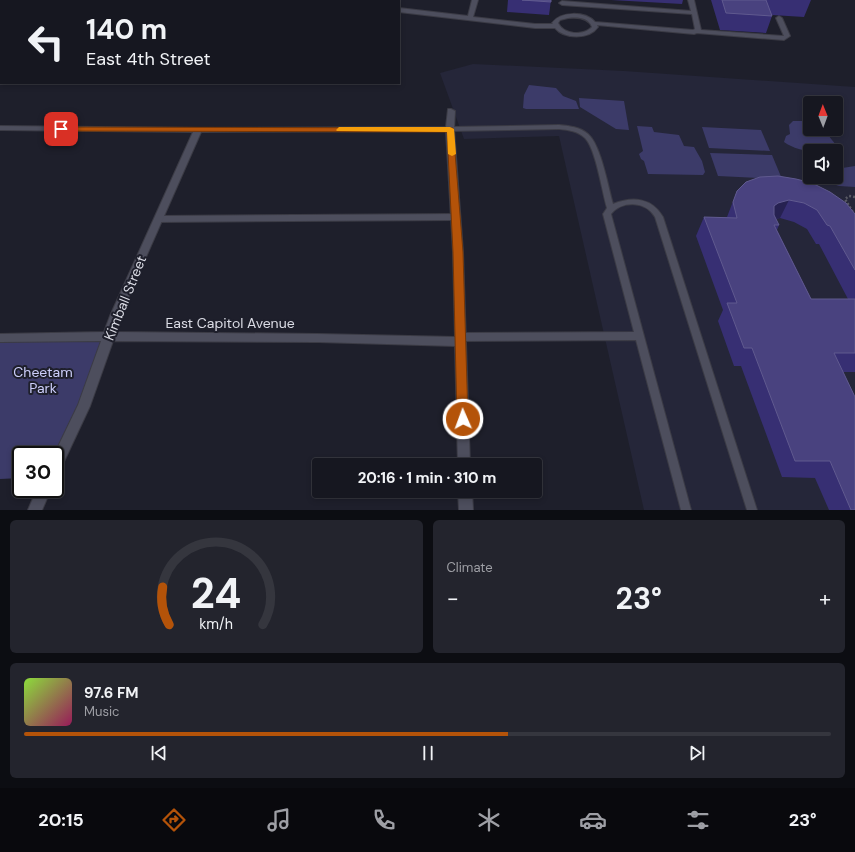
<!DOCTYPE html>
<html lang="en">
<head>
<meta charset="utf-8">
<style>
	body { margin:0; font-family:"DM Sans",sans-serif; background:#23242d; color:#f1f3f6; height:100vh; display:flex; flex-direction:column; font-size:15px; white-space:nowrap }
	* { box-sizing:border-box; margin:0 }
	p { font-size:13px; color:#9e9fa5 }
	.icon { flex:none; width:22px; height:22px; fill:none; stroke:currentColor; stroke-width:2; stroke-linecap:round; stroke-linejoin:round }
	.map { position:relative; height:510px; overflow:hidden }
	.side { display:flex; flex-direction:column; gap:10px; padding:10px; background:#0c0d12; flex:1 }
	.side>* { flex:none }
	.hud { position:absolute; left:0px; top:0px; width:400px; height:84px; box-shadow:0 2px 6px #0003,0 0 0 1px #35363e; background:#161720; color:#f1f3f6; overflow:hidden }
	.needle { width:26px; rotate:359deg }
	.tools { position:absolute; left:803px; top:96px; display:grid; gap:8px }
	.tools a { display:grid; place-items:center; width:40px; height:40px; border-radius:4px; background:#161720; box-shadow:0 2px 6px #0003,0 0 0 1px #35363e; font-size:20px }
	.speed { position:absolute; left:12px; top:446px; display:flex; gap:8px; font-size:20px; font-weight:700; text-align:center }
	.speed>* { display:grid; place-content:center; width:52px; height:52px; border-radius:50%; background:#161720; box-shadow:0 2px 6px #0003,0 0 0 1px #35363e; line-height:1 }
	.speed .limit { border:2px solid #111; border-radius:6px; background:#fff; color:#111 }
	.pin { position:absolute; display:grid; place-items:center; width:34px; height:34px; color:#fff; margin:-17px; border-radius:8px; box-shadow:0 2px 6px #0006 }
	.me { position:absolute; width:44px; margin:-22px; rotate:358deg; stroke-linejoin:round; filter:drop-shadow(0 0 3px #0008) }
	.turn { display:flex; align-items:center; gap:14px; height:84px; padding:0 20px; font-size:18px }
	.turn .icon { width:52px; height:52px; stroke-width:2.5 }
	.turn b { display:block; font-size:28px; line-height:34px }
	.big { font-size:30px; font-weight:700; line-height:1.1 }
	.side .widget { flex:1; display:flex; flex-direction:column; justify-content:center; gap:6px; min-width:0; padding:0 14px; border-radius:6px; background:#23242d }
	.side .dial { align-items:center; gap:0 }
	.dial svg { height:104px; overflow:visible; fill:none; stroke:#35363e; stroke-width:7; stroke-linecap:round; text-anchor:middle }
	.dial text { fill:#f1f3f6; stroke:none }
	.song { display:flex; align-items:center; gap:12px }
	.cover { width:48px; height:48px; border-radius:6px; background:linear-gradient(135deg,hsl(90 70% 55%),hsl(330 70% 35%)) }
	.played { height:4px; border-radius:2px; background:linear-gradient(90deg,#b45309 60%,#35363e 60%) }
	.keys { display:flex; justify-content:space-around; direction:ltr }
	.heat { display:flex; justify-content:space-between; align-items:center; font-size:22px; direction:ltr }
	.side .tiles { flex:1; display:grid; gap:10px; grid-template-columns:1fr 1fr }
	.widget:last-child { grid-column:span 2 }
	.trip { position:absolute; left:312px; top:458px; width:230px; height:40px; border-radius:4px; background:#161720; box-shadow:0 2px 6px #0003,0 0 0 1px #35363e; font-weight:700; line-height:40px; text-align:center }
	.dock { display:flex; height:64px; justify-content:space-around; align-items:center; background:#09090d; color:#9e9fa5 }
	.dock .icon { width:28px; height:28px }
	.dock .on { color:#b45309 }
	.dock b { font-size:18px; color:#f1f3f6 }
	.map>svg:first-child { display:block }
	.built { fill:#252639; fill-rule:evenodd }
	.green { fill:#3c3b69 }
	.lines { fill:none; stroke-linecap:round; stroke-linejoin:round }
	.lane-casing { stroke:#3b3b45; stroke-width:2 }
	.street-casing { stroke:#3b3b45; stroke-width:2 }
	.path { stroke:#595a65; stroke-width:2.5; stroke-dasharray:2 2; stroke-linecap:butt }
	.lane { fill:#4d4e5d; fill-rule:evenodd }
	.street { fill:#4d4e5d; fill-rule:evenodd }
	.wall { fill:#372f73; fill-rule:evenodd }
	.shaded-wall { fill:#262151 }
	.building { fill:#49427f; stroke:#605a8f }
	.route { fill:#b45309; stroke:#753606 }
	.slow { fill:#f59e0b }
	.labels { text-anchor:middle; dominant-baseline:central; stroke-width:4; stroke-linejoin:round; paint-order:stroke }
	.street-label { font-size:14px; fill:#dbdce5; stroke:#1e1f2b }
	.park-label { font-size:14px; fill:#cccefa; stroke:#1e1f2b }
</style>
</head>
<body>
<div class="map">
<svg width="855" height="510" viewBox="0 0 855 510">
	<rect width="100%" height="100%" fill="#1e1f2b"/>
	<path class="built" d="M473,64L624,71L855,87V510H644L559,136L464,139L440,73ZM810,103H836V129H810ZM810,151H836V177H810Z"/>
	<g class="green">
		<path d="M529,85L556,88L563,96L576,101L579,109H526L523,108L524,95Z"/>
		<path d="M579,98L624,101L629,130L616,129L580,107Z"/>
		<path d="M793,121H810V129H826L828,135L836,145L835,148C819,154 798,152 784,142L786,136L790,134L789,125Z"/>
		<path d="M637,126L652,127L654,132L679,135L684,146L694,147L702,161L705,172L703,175L648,174L644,161L641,159L639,154L643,151Z"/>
		<path d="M702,127L761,130L770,151L709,148Z"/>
		<path d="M710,153L772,155L782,179L718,176Z"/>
		<path d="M855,166V187L839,186L813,177H836V169Z"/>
		<path d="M0,335L108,336L55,464V455H21V478L0,479Z"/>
	</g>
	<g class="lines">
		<g class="lane-casing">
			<g id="lane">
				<path d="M319,0H332L333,1H320Z"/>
				<path d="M362,0H368L361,1Z"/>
				<path d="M472,0H478L473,17L535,24H553L552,23C561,11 585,11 595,22L693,30L695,29L692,14L562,5L559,3L562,1L691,11L688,0H694L701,30L783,36H784L776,18L779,16L782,18L790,36L784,40L697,33L694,34L597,25L598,27C589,40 564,39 555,28H535L399,12V8L468,16ZM568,18C577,17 588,17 592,27C583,36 564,35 558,23L560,20Z"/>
				<path d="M559,125C569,126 580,127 588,134C601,145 608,187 613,204C633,196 652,198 663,217L757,510H747L655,217C646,201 622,200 611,214L691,510H681L636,340L460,341L457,340L456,337L457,334L460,333L634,332L603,214L607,208C602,192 596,149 585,138C578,131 568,130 559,129L450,131L447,129L450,127Z"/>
				<path d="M456,214L460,217L456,220L158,222L154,219L158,216Z"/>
			</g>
		</g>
		<g class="street-casing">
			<g id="street">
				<rect x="0" y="7" width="1" height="4"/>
				<path d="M448,109H451L455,111L454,129L463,252L470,465H458L455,346L318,342L113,341L90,406L60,470L55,472V455H54L78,405L101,341L0,342V334L104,332L110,316L193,132L0,130V126L198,128L446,127ZM446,131L453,252L455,337L318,334L116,332L120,316L201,132Z"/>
				<path d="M37,489H51L42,510H28Z"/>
				<path d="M458,491H472L473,510H459Z"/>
			</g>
		</g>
		<path class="path" d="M855,197L849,196L845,199L855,216"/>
		<use href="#lane" class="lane"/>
		<use href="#street" class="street"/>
	</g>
	<g class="wall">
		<path d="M508,0H551L549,15L507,12Z"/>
		<path d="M611,0H683L682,4Z"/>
		<path d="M711,0H811L804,17L772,15V16L766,33L720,30Z"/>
		<path d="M746,182L855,214V372H842L855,510H829L815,478L782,477L741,366H734L718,321L723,310L696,236L704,217H727L737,191ZM780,218L794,222L807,229L816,244H819L848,299H811L777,230L779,225L776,219Z"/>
	</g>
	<path class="shaded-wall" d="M789,200L780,218L769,221L774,206L778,203Z"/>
	<g class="building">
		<path d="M522,0H551V2Z"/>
		<path d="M722,0H766L772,16L726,13Z"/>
		<path d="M778,176L796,179L812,183L830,192L846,203L855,214V270L830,226L827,225L817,210L804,203L789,200L778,203L774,206V215L779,225H774L811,299H855V353H834L855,397V510H851L830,461H795L752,348H744L727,303H737L704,217L737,218L733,202L737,191L746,182L760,177Z"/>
	</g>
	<path class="route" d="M58,127L453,128L463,252L468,419L467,422L463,424L459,422L457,419L453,252L447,132L61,131L57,129Z"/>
	<path class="slow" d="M339,127H450L454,129L456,154L452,156L448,154L447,132L337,131L336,130Z"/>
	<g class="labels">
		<g class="street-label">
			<text transform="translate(125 298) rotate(-68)">Kimball Street</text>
			<text x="230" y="323">East Capitol Avenue</text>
		</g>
		<g class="park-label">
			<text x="43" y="372">Cheetam<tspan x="43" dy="16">Park</tspan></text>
		</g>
	</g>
</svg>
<div class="tools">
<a><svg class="needle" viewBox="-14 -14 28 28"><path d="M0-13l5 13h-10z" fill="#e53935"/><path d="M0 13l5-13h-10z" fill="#9e9fa5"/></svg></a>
<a><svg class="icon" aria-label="sound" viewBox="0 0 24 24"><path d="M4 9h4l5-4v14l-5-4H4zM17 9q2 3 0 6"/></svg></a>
</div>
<div class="speed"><div class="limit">30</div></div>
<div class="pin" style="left:61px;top:129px;background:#d93025"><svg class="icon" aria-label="arrive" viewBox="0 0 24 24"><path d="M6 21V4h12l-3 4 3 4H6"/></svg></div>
<svg class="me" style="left:463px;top:419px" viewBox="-20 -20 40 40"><circle r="17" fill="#b45309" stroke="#fff" stroke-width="3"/><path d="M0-11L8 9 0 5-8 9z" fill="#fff"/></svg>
<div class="trip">20:16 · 1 min · 310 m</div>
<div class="hud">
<div class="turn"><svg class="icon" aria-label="left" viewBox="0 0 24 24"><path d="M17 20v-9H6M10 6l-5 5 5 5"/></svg><div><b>140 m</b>East 4th Street</div></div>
</div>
</div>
<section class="side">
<div class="tiles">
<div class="widget dial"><svg viewBox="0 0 100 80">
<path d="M14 69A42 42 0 1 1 86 69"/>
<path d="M14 69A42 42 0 0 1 9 40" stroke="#b45309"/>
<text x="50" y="56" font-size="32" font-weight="700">24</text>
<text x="50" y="72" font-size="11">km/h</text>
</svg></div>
<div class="widget"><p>Climate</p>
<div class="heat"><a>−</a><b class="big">23°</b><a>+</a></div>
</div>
<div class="widget">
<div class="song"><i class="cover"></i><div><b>97.6 FM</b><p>Music</p></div></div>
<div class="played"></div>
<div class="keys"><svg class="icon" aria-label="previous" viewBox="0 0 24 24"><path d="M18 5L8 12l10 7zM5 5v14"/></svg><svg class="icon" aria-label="pause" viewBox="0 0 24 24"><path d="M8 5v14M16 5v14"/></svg><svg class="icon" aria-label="next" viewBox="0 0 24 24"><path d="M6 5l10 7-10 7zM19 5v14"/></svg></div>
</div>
</div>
</section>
<nav class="dock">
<b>20:15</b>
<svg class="icon on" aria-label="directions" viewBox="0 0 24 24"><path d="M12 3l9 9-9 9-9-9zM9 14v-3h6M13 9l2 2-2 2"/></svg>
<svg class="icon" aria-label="music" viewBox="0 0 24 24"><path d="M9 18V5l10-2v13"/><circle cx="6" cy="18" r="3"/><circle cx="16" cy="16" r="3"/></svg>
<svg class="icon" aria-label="phone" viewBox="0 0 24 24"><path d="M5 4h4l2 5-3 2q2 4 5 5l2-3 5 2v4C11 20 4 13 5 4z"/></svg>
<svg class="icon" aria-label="climate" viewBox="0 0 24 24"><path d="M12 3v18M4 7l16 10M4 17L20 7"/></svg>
<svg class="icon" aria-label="car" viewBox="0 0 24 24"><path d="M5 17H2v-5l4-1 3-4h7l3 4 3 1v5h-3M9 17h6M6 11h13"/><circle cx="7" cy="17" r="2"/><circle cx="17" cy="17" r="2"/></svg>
<svg class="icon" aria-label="filters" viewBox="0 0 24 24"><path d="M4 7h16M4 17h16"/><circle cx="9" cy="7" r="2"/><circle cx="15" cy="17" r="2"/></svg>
<b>23°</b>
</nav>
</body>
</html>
